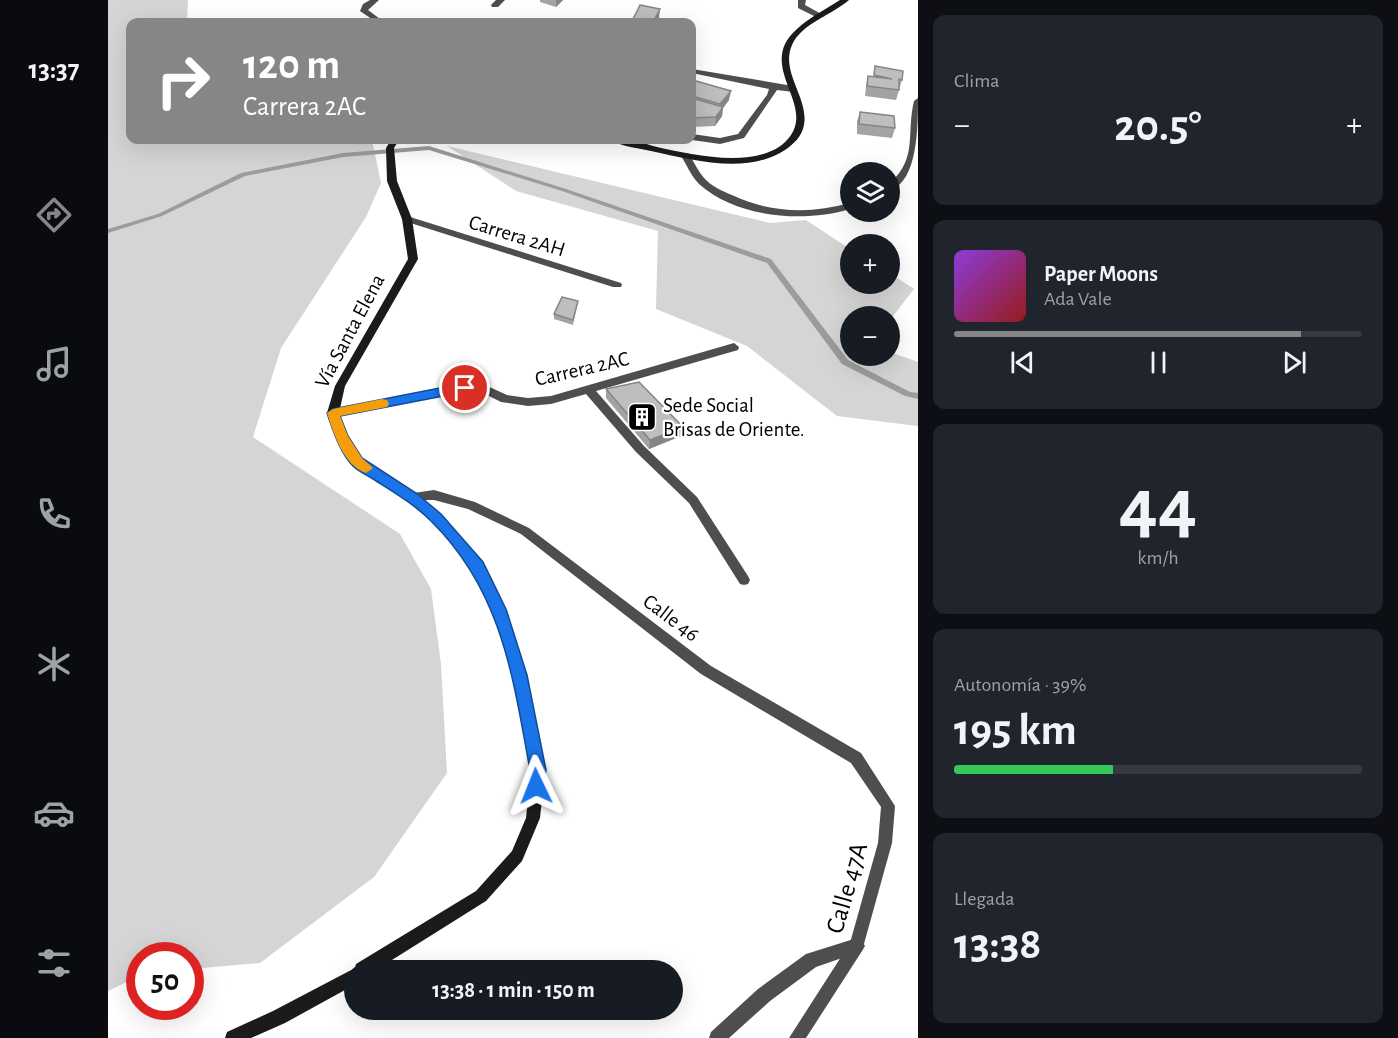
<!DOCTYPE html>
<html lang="es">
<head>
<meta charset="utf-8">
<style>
	body { margin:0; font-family:"Alegreya Sans",sans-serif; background:#20242c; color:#f1f3f6; height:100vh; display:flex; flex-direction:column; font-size:22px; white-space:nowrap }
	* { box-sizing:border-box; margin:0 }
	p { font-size:20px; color:#9ea1a6 }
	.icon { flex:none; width:33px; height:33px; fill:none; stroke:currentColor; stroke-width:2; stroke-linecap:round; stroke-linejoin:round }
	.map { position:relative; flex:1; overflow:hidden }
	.side { display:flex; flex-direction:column; gap:15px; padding:15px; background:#0d0f14; width:480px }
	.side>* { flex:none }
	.top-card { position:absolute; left:18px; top:18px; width:570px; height:126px; border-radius:12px; box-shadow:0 6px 24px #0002; background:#858687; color:#fff; overflow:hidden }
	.buttons { position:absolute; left:732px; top:162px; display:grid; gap:12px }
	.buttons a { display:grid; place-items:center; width:60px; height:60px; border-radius:50%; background:#171b24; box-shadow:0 6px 24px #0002; font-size:30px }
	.speed { position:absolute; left:18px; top:942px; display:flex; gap:12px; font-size:30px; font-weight:700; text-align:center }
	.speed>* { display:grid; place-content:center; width:78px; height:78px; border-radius:50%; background:#171b24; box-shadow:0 6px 24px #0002; line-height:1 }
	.speed .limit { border:9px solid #d22; background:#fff; color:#111 }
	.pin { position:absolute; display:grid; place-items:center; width:51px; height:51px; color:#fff; margin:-26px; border:3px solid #fff; border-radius:50%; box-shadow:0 2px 6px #0007 }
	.me { position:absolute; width:66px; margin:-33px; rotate:358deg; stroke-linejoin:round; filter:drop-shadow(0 0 4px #0008) }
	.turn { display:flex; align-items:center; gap:21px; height:126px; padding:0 18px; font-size:27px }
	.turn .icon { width:78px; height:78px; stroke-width:2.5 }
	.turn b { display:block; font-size:42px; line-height:51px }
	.big { font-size:45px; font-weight:700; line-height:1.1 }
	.side .tile { flex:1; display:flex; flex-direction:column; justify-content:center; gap:9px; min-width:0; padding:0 21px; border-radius:12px; background:#20242c }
	.side .dial { align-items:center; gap:0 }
	.dial b { font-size:78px; line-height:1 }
	.song { display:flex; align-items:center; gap:18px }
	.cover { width:72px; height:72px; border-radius:9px; background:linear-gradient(135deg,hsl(270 70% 55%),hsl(0 70% 35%)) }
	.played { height:6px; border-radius:3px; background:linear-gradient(90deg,#858687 85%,#363941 85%) }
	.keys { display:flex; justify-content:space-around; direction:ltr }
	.heat { display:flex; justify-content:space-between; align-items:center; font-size:33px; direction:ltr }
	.charge { height:9px; border-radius:4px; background:linear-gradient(90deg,#34c759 39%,#363941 0) }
	.trip { position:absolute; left:236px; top:960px; width:339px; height:60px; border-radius:30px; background:#171b24; box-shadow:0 6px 24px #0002; font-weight:700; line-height:60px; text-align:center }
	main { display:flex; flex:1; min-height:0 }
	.tab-bar { display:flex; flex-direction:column; width:108px; justify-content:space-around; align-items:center; background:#090b0e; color:#9ea1a6 }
	.tab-bar .icon { width:42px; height:42px }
	.tab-bar .selected { color:#858687 }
	.tab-bar b { font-size:27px; color:#f1f3f6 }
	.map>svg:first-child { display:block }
	.green { fill:#d5d5d5 }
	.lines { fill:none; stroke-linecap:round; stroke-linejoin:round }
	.stream { fill:#9c9c9c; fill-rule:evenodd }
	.lane { fill:#4e4e4e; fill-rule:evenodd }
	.street { fill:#4e4e4e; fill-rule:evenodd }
	.secondary { fill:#1b1b1b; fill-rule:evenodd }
	.wall { fill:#a3a3a3 }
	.shaded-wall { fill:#858585 }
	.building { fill:#bebebe; stroke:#858585; stroke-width:1.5 }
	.route { fill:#1a73e8; stroke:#114b97; stroke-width:1.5 }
	.slow { fill:#f59e0b }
	.labels { text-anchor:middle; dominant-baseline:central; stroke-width:4.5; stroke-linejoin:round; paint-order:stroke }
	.street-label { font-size:21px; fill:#000; stroke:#fff }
	.poi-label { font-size:21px; fill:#000; stroke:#fff; text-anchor:start }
	.near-street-label { font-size:26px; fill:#000; stroke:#fff }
</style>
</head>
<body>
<main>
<nav class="tab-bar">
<b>13:37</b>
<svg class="icon selected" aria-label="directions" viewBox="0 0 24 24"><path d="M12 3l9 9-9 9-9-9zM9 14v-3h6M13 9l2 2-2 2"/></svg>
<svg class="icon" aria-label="music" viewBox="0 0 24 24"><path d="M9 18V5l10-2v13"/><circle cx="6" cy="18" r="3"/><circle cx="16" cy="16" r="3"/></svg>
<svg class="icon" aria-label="phone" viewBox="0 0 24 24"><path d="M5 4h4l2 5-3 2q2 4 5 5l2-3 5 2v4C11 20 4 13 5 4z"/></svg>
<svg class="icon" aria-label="climate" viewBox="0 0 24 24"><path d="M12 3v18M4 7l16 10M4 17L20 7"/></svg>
<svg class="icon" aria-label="car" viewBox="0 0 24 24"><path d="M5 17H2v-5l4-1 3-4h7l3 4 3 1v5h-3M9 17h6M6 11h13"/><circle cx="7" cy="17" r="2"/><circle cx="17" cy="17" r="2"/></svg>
<svg class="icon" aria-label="filters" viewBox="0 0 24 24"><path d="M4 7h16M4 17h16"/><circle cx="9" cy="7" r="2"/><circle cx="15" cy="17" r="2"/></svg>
</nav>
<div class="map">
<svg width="810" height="1038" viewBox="0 0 810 1038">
	<rect width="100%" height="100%" fill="#fff"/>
	<g class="green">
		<path d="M0,0H80L79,22H22V140H264L273,183L258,217L173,348L145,437L292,534L323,589L333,664L339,773L266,877L152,963L83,969L82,956H32L31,976L0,991Z"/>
		<path d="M339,146L662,223L698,220L742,249V284H782V273L806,289L782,320V316H742V356H782V352L810,362V426L729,416L639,346L548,309L550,231L408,191Z"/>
	</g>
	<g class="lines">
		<path class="stream" d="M321,146L458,189L663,259L740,360L802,392L810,393V399L797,396L734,364L659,263L454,191L321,150L235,157L137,176L54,216L0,233V229L50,214L133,173L235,153Z"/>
		<path class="lane" d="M749,938L754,941L757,946L754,951L708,967L662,1001L621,1038H601L603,1032L650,989L698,954Z"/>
		<g class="street">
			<path d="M262,0H271L260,10L276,22H268L252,11L255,4Z"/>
			<path d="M388,0H397L390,7H384L383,5Z"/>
			<path d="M690,0H698L697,5L717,16L710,18L690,8Z"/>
			<path d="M584,69L685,86L689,89L685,92L669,90L636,138L612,144L584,140V134L612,138L630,134L659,95L661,89L584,73Z"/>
			<path d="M810,98C810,127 810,180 782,191V183C810,158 798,134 806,101Z"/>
			<path d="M578,153L581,154C586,162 590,171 596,178C603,186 614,191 624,195C662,213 702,214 742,203V209C696,223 629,218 591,184C583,176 579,165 573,156Z"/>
			<path d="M299,216L513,283L514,285L513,287H505L296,221L294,219Z"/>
			<path d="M626,343L631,347L630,350L488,391L536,446L589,497L640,576L642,580L640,584L636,585L632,584L581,503L528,452L478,394L443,404L420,406L393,402L373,392H356L225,417L219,413L225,409L356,384H375L399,395L420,398L443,396Z"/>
			<path d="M326,490L367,502L421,528L603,666L753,753L787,806L784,843L754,951L698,1038H681L742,943L770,843L773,807L743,763L593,674L413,534L360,509L326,500H299L297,497L299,494Z"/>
		</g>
		<g class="secondary">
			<path d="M732,0H741C724,15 694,23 684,45C672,72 701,98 696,125C694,136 686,144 677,150C639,175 584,160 543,151C531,148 513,147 504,140C519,138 534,143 549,147C585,155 658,172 683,135C704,104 654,69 683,35C696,20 715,11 732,0Z"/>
			<path d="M283,140H291L286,148L289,181L304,219L310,259L237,386L231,413L239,436L253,459L307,494L332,515L374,562L397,609L419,675L437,770L432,818L414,861L378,901L268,970H246V985L177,1023L143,1038H117L119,1032L165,1011L247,968L248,964L368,891L404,851L418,818L423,770L405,675L385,609L365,569L324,521L299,500L245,465L228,437L219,413L227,386L300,259L294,219L279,181L278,148Z"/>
		</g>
	</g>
	<g class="wall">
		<path d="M432,0H455L448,7L432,2Z"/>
		<path d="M767,66L794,80L788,100L757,96L758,86L760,76L765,77Z"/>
		<path d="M584,86L621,100L615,108L614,116L607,126L584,127Z"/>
		<path d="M752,112L787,128L784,138L749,134V121Z"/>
		<path d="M469,306L465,325L446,319V314Z"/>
		<path d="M498,389L573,436L541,449L498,398Z"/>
	</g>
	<g class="shaded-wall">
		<path d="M448,0H455L448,7Z"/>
		<path d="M552,9L551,18L549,22H545Z"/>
		<path d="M623,91L621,100L615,108L614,116L607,126L608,117L611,113L612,104Z"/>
		<path d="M575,427L573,436L541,449L542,440Z"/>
	</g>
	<g class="building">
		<path d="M532,5L552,9L545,22H536L524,21Z"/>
		<path d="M767,66L795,71L794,80L791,79V90L759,86L760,76L784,79L766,75Z"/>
		<path d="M588,81L623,91L612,104L584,96V86Z"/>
		<path d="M584,98L615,107L608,117L584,118Z"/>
		<path d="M752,112L786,116L787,128L751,124Z"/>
		<path d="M454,297L470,301L465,320L446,314Z"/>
		<path d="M531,382L575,427L542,440L498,389Z"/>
	</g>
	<path class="route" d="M357,383L363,388L361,391L232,416L240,436L254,458L308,493L333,514L375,562L398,609L419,675L438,770L434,791L428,794L423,791L420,786L422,770C405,677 394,591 323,521C307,505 287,493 268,481C261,476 251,472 245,466C232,453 225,430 219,413L225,409Z"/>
	<path class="slow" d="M274,399L279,400L281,404L279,407L232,416L240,436L254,458L265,468L258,473C235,465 226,434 219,413L225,409Z"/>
	<defs>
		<g id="building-square" transform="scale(1.5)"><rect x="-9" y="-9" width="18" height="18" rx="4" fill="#000" stroke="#fff"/><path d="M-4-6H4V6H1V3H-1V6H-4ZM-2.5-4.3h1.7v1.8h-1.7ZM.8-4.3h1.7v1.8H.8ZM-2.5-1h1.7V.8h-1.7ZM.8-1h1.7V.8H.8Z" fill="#fff"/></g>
	</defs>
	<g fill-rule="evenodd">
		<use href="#building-square" x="534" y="417"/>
	</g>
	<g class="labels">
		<g class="street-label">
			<text transform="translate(409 236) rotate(17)">Carrera 2AH</text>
			<text transform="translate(242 331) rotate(-62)">Vía Santa Elena</text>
			<text transform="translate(474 369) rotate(-13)">Carrera 2AC</text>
			<text transform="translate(563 618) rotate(37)">Calle 46</text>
		</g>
		<g class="poi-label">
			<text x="555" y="405">Sede Social<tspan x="555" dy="24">Brisas de Oriente.</tspan></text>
		</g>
		<g class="near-street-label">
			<text transform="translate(739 888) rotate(-74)">Calle 47A</text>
		</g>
	</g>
</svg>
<div class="buttons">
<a><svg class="icon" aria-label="layers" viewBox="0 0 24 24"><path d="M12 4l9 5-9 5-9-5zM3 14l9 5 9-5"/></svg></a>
<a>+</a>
<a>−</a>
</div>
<div class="speed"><div class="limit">50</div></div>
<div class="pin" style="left:357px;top:388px;background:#d93025"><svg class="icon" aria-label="arrive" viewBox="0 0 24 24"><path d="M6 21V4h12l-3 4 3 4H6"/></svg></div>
<svg class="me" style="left:428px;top:786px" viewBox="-20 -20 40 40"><path d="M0-17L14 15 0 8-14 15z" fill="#1a73e8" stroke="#fff" stroke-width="4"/></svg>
<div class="trip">13:38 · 1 min · 150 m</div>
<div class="top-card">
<div class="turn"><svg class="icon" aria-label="right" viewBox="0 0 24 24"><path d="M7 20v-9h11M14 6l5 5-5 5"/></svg><div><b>120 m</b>Carrera 2AC</div></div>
</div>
</div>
<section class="side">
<div class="tile"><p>Clima</p>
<div class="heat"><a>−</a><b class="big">20.5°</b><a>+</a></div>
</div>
<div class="tile">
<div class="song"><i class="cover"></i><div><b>Paper Moons</b><p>Ada Vale</p></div></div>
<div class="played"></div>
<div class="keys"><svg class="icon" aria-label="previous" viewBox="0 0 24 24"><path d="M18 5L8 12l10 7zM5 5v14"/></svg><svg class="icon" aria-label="pause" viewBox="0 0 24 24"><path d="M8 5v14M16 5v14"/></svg><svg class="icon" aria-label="next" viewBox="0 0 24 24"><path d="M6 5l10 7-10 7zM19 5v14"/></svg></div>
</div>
<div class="tile dial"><b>44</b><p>km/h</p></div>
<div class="tile"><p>Autonomía · 39%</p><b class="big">195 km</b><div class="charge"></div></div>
<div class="tile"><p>Llegada</p><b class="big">13:38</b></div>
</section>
</main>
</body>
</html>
